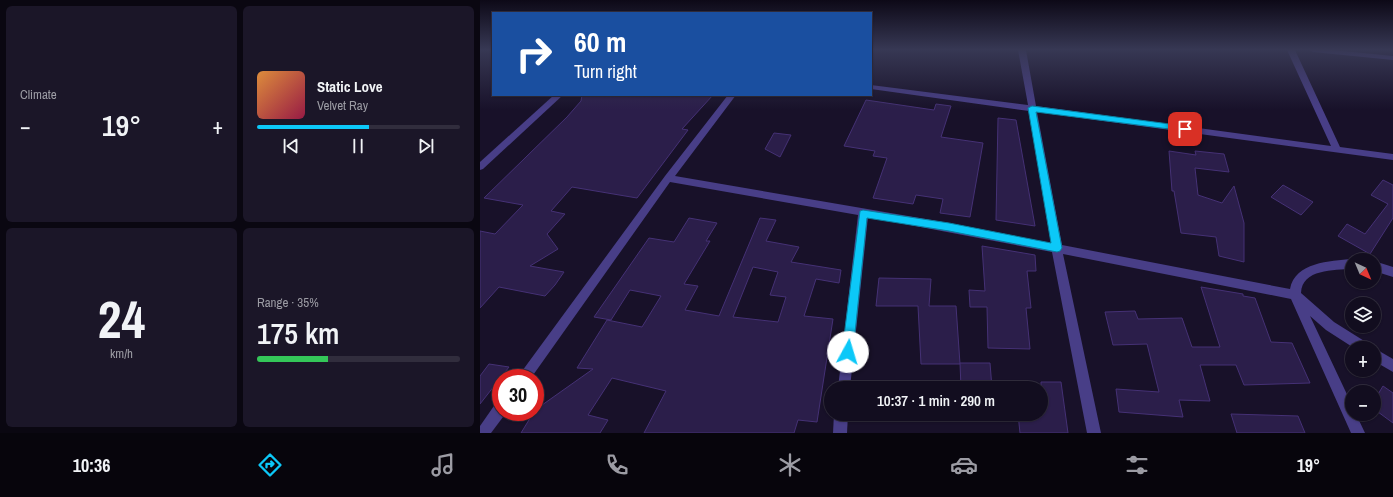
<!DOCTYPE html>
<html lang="en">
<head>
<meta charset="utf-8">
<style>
	body { margin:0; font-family:"Archivo Narrow",sans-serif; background:#1b1628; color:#f1f3f6; height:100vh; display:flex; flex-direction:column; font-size:15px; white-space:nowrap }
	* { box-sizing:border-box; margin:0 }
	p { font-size:13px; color:#9c9ca4 }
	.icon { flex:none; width:22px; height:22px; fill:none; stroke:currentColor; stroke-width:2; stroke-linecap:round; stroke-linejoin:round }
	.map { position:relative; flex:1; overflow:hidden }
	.drawer { display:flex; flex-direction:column; gap:6px; padding:6px; background:#0a0711; width:480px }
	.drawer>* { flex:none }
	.guide { position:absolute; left:12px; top:12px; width:380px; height:84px; border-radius:0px; box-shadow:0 1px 3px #0004,0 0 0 1px #312d3d; background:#1a4fa0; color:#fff; overflow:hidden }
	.needle { width:26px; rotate:136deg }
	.controls { position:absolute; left:865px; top:253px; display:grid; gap:8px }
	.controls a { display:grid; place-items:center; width:36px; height:36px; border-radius:50%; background:#120d1f; box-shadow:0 1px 3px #0004,0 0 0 1px #312d3d; font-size:20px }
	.speed { position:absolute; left:12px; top:369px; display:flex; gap:8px; font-size:20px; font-weight:700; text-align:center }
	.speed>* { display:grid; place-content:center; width:52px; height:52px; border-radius:50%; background:#120d1f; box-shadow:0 1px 3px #0004,0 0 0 1px #312d3d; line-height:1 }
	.speed .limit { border:6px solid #d22; background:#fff; color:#111 }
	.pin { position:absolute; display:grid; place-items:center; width:34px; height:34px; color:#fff; margin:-17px; border-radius:8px; box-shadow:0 2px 6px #0006 }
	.me { position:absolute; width:44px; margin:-22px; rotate:6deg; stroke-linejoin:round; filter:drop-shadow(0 0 3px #0008) }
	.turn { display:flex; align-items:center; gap:14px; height:84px; padding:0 16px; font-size:18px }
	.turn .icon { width:52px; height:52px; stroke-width:2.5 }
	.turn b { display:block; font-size:28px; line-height:34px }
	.big { font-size:30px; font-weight:600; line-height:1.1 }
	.drawer .card { flex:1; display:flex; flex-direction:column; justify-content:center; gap:6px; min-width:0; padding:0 14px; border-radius:6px; background:#1b1628 }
	.drawer .dial { align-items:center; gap:0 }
	.dial b { font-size:52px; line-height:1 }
	.song { display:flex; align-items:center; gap:12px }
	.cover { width:48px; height:48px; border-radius:6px; background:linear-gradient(135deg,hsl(30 70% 55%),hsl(340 70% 35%)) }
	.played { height:4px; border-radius:2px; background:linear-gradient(90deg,#0cc8f8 55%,#312d3d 55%) }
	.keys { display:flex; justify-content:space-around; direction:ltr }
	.heat { display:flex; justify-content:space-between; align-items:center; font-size:22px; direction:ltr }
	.charge { height:6px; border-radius:3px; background:linear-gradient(90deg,#34c759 35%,#312d3d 0) }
	.drawer .tiles { flex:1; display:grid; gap:6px; grid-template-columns:repeat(2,1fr) }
	.trip { position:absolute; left:344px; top:381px; width:224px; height:40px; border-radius:20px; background:#120d1f; box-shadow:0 1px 3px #0004,0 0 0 1px #312d3d; font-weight:600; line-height:40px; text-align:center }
	.tabs { display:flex; height:64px; justify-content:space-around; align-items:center; background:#07050c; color:#9c9ca4 }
	.tabs .icon { width:28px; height:28px }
	.tabs .on { color:#0cc8f8 }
	.tabs b { font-size:18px; color:#f1f3f6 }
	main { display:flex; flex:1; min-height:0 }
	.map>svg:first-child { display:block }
	.building { fill:#2b1e4a; stroke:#453175; fill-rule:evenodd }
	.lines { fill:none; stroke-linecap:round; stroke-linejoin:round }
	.street { fill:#483e87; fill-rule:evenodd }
	.route { fill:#0cc8f8; stroke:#0882a1 }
</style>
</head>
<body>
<main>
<section class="drawer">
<div class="tiles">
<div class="card"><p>Climate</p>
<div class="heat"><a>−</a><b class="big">19°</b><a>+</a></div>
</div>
<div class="card">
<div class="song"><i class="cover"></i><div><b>Static Love</b><p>Velvet Ray</p></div></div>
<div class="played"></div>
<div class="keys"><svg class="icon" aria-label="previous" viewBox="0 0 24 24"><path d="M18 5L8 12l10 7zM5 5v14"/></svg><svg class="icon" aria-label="pause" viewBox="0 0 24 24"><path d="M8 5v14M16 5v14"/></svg><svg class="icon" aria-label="next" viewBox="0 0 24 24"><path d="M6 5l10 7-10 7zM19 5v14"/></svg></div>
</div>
<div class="card dial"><b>24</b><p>km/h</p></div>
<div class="card"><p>Range · 35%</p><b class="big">175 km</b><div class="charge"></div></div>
</div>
</section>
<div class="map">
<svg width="913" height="433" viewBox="0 0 913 433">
	<rect width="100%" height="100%" fill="#181129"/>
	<g class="building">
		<path d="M102,95H233L202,129L208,130L157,198L92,187L71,211L85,214L67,234L78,249L50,266L84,272L75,285L65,296L19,287L0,308V231L15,234L43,205L4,198L87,117L101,101Z"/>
		<path d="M386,100L454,110L456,104L471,106L461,137L503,143L490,217L460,213L463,199L436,195L433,204L393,198L407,158L393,156L395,151L364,146Z"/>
		<path d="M518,118L536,120L555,226L516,220Z"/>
		<path d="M294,133L311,135L300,157L285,149Z"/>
		<path d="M689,151L716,155L715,151L744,154L749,172L715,168L718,195L742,203L754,186L764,223V262L739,256L736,237L701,233L694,191H692Z"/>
		<path d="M903,180L913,185V218L890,254L858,236L867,224L885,234L908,204L891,195Z"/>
		<path d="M803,185L833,202L821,215L791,197Z"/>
		<path d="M209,218L237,223L226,241H230L204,284L218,286L205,310L239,316L280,218L296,220L286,241L319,247L311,262L361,270L359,283L336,279L324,316L353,319L337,422L318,420L314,433H164L186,391L132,378L108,415L128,420L120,433H41L55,410L113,369L97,368L127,320L162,327L181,296L150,290L131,320L114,317L169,238L194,242ZM273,267L298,272L290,295L306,297L298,322L253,317Z"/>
		<path d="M502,246L555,255L556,271H547L551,308H546L550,349L508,348L507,307H490L489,290L505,291Z"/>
		<path d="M399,278L451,279L449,306H476L480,364H441L438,306H396Z"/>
		<path d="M721,287L763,294V296L775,298L791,342L812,343L830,383L764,385L756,365H720L730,401L699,400L703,417L639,412L636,389L679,392L667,344L633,345L625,312L655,311L658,319L702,318L712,347H740Z"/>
		<path d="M480,363H510L512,388H481Z"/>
		<path d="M9,364L29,367L0,404V376Z"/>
		<path d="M561,382H581L588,433H540L538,414H561Z"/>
		<path d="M903,386L913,393V423L894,409V401Z"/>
		<path d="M751,414L818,416L825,433H757Z"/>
	</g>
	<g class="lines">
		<g class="street">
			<path d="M538,50H546L556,106L851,146L807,50H815L860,147L913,154V160L557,112L582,245L810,289C815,262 850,261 872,259L874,260H872V269C854,270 822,269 821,293L854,322L889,344L891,348H874L846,330L830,316L872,405V414H876L885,433H871L811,299L583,254L621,433H607L572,252L388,217L370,388H358L378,215L190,182L51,378H37L185,176L248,95H256L195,176L469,223L571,243L549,111L391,89V85L548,105Z"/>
			<path d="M829,50H853L913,56V60L833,52Z"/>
			<path d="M74,95H83L3,169L0,170V162Z"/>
			<path d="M894,261L913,267V277L894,271Z"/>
			<path d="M894,348L913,359V372L894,361Z"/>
			<path d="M21,401V412L26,413L11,433H0V426L16,403Z"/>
			<path d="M354,414H368L367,433H353Z"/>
		</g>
	</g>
	<linearGradient id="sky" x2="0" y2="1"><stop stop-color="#0d0917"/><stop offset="0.45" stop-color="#373854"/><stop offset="1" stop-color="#373854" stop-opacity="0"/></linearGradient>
	<rect width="913" height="110" fill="url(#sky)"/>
	<path class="route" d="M552,106L705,126L709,129L705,131L556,112L582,248L580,251L577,252L469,231L387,218L373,352L372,356L368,358L364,356L362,352L380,211L383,210L469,223L571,243L548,108Z"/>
</svg>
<div class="controls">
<a><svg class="needle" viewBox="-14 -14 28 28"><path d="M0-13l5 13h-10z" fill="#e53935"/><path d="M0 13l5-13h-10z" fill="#9c9ca4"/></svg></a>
<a><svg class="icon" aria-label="layers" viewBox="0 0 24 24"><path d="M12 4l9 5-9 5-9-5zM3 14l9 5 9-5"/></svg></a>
<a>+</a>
<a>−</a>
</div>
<div class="speed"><div class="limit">30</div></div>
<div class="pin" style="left:705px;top:129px;background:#d93025"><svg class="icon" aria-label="arrive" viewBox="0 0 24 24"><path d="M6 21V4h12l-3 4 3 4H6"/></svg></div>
<svg class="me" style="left:368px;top:352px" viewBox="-20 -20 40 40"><circle r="19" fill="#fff"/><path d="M0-13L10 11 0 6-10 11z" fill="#0cc8f8"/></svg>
<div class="trip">10:37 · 1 min · 290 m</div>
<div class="guide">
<div class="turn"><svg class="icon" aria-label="right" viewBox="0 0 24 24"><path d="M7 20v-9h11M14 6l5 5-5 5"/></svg><div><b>60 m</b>Turn right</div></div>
</div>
</div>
</main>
<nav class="tabs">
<b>10:36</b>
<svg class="icon on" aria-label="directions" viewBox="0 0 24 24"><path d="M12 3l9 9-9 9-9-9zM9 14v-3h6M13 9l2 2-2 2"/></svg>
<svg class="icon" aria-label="music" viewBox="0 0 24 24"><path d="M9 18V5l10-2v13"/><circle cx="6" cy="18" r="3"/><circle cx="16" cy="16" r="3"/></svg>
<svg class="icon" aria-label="phone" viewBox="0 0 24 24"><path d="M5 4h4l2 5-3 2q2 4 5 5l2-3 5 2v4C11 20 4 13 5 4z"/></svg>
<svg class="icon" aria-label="climate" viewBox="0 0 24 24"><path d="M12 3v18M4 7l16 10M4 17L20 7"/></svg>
<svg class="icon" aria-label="car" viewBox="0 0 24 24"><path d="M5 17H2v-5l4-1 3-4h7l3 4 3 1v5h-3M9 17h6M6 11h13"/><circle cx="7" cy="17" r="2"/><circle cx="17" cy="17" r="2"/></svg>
<svg class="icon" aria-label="filters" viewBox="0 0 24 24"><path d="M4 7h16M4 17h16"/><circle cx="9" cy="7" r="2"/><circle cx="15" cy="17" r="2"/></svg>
<b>19°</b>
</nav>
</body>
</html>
